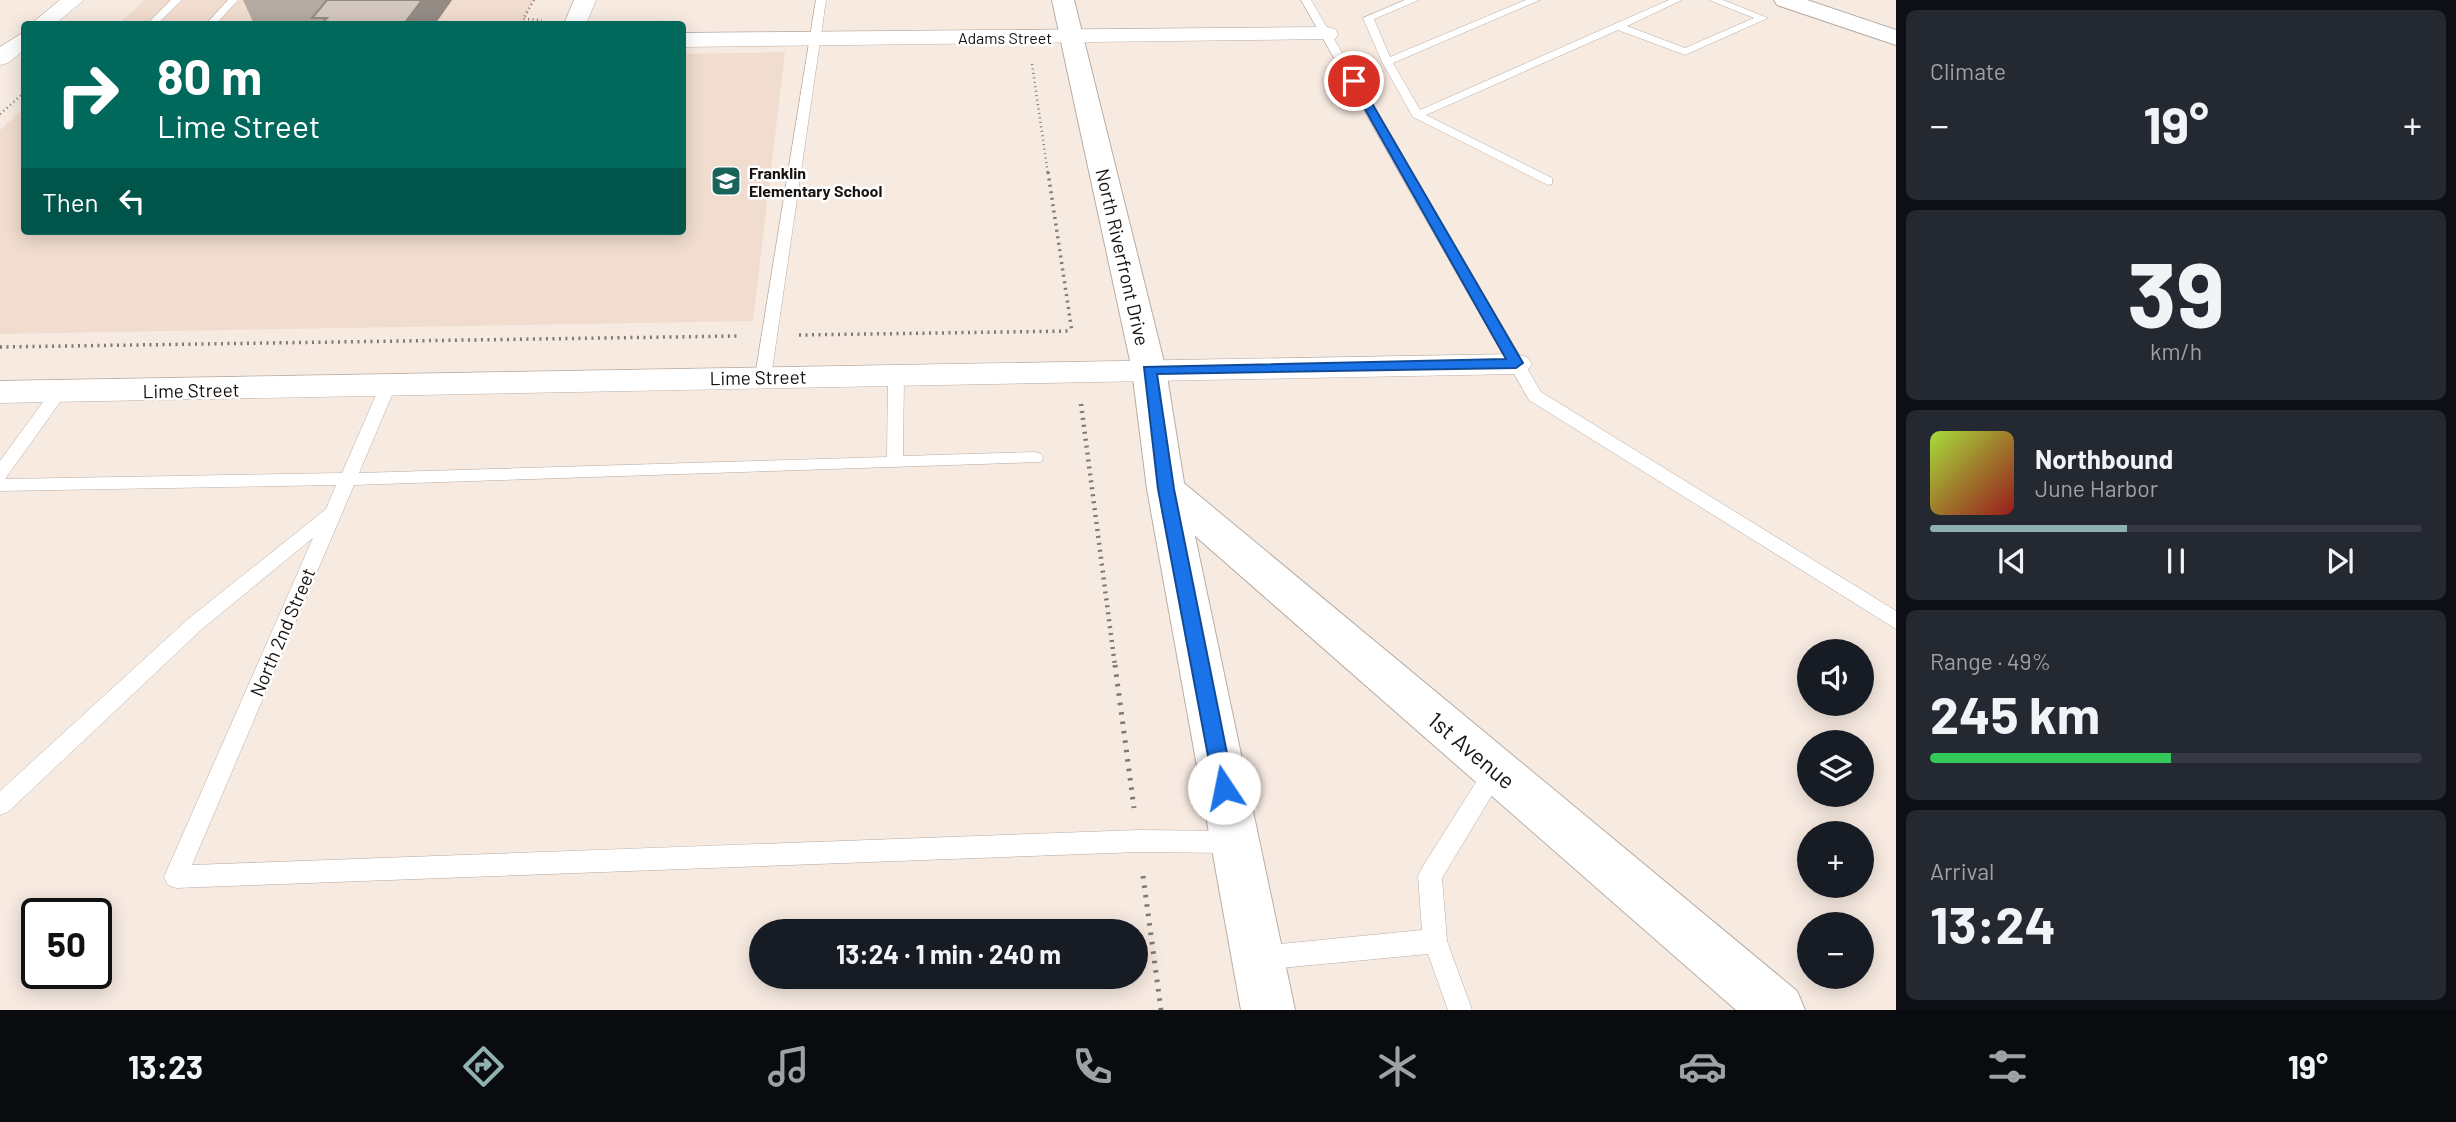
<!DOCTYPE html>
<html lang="en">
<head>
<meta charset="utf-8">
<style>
	body { margin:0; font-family:Barlow,sans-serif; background:#242831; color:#f1f3f6; height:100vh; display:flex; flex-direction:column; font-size:26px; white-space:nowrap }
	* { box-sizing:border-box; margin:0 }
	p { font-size:23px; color:#9ea1a6 }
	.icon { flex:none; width:38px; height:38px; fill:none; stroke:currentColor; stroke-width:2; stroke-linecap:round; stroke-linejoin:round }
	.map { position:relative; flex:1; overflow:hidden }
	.sheet { display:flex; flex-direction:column; gap:10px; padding:10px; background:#0d0f14; width:560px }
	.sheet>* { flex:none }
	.banner { position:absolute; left:21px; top:21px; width:665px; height:214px; border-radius:7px; box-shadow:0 4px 18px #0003; background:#00695c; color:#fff; overflow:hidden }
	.buttons { position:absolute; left:1797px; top:639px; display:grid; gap:14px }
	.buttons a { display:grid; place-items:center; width:77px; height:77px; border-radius:50%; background:#171b24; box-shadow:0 4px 18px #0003; font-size:35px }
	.speed { position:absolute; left:21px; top:898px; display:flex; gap:14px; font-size:35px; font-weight:700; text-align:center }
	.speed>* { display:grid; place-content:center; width:91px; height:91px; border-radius:50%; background:#171b24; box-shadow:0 4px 18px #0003; line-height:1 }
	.speed .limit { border:4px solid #111; border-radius:10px; background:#fff; color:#111 }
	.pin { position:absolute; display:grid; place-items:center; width:60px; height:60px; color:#fff; margin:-30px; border:4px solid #fff; border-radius:50%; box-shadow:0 2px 7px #0007 }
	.me { position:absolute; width:77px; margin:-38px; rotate:349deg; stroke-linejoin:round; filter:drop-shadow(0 0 5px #0008) }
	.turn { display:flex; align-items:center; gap:24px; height:147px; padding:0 21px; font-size:32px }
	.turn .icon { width:91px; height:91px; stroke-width:2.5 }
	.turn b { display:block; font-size:49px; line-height:60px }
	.then { display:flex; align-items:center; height:66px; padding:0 21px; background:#0003; gap:14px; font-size:26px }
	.big { font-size:52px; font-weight:700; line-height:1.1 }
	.sheet .widget { flex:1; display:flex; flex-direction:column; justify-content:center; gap:10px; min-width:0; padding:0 24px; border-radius:10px; background:#242831 }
	.sheet .dial { align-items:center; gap:0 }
	.dial b { font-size:91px; line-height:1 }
	.song { display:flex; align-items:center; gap:21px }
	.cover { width:84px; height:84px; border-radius:10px; background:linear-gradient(135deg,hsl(80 70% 55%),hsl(0 70% 35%)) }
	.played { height:7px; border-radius:4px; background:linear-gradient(90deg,#8fb2b0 40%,#363941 40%) }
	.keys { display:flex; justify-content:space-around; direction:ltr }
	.heat { display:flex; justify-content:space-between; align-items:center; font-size:38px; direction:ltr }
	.charge { height:10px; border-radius:5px; background:linear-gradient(90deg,#34c759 49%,#363941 0) }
	.trip { position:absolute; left:749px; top:919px; width:399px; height:70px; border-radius:35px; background:#171b24; box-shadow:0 4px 18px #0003; font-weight:700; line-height:70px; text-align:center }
	.menu { display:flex; height:112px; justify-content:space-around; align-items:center; background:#090b0e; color:#9ea1a6 }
	.menu .icon { width:49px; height:49px }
	.menu .active { color:#8fb2b0 }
	.menu b { font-size:32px; color:#f1f3f6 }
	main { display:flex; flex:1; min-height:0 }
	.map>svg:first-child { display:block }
	.built { fill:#f1ddcf }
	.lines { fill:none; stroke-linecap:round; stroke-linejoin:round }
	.service-casing { stroke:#b9ada4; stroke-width:1 }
	.minor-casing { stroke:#b9ada4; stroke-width:1 }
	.tertiary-casing { stroke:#b9ada4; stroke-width:2 }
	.secondary-casing { stroke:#b9ada4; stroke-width:2 }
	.path-far3 { stroke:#817873; stroke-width:2.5; stroke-dasharray:1 3.5; stroke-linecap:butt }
	.path-far2 { stroke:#817873; stroke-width:3.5; stroke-dasharray:2 4.5; stroke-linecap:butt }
	.path-far1 { stroke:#817873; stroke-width:4.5; stroke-dasharray:2 5; stroke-linecap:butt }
	.path { stroke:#817873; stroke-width:5; stroke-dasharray:2.5 7; stroke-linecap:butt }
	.service { fill:#fff; fill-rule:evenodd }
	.minor { fill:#fff; fill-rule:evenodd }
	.tertiary { fill:#fff; fill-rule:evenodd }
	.secondary { fill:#fff; fill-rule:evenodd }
	.wall { fill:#b6aba3 }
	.shaded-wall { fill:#948b85 }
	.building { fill:#d4c7be; stroke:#948b85; stroke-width:2 }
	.route { fill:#1a73e8; stroke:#114b97; stroke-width:2 }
	.labels { text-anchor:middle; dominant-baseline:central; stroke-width:5; stroke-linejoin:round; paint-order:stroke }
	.far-street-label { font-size:16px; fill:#16120f; stroke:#fff }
	.far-poi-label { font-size:16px; font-weight:bold; fill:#16120f; stroke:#fff; text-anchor:start }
	.street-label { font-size:19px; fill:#16120f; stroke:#fff }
	.near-street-label { font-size:23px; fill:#16120f; stroke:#fff }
</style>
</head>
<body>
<main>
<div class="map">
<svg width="1896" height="1010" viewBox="0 0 1896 1010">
	<rect width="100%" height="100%" fill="#f7eae1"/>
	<g class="built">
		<path d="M145,0H533L524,24H118Z"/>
		<path d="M785,52L753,321L0,334V130L24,108V231H682L683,54Z"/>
	</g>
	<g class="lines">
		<g class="service-casing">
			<g id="service">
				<path d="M171,0H182L157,24H147Z"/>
				<path d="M228,0H238L216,24H206Z"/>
				<path d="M816,0H826L771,377L763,382L755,377Z"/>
				<path d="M1301,0H1311L1541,392L1896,611V629L1529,400Z"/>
				<path d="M1405,0H1419L1374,19L1390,57L1526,0H1540L1393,63L1420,110L1669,0H1682L1627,26L1685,48L1754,18L1709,0H1723L1768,18L1685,55L1618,30L1426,115L1552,178V184L1548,185L1413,117L1382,62L1363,18Z"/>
				<path d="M896,369L904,374L903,456L1035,452L1041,454L1043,458L1041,462L354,485L192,865L1139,830L1232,831L1240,835L1243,842L1240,849L1232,853L1139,852L176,888L168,885L164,877L313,538L202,629L8,812L0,815V791L188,619L326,509L336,485L0,491V461L54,387H66L68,391L5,479L342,473L379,388L387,383L395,388L359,473L887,457L888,374Z"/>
				<path d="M1496,760L1504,763L1507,770L1442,878L1447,941L1472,1010H1448L1428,954L1260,970L1251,967L1248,958L1251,949L1260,946L1422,930L1418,876L1422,868L1488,763Z"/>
			</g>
		</g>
		<g class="minor-casing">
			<g id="minor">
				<path d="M60,0H84L55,24H31Z"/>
				<path d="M574,0H596L586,24H564Z"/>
				<path d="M1327,27L1335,29L1338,34L1335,39L682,47V33Z"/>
				<path d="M24,32V50L8,63L0,65V47Z"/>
				<path d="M1516,354L1527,357L1532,364L1527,371L1516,374L0,403V381Z"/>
			</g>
		</g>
		<g class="tertiary-casing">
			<g id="tertiary">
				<path d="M1774,0H1807L1896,30V45L1777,5Z"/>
				<path d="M1166,475L1179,479L1797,991L1805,1010H1736L1153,499L1147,489L1153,479Z"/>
			</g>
		</g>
		<g class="secondary-casing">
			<path id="secondary" d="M1052,0H1074L1166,370L1185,489L1295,1010H1241L1147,489L1132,370Z"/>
		</g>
		<g class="path-far3">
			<path d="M534,0L523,19L542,20"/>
			<path d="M610,23L664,22"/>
			<path d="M1032,64L1048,174"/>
			<path d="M0,114L24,93"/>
		</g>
		<g class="path-far2">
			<path d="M1048,172L1072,332"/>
			<path d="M799,335L1072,331"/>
			<path d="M0,347L738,336"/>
		</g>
		<path class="path-far1" d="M1081,404L1115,666"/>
		<g class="path">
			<path d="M1115,665L1134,808"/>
			<path d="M1143,876L1161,1010"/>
		</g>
		<use href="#service" class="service"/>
		<use href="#minor" class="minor"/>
		<use href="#tertiary" class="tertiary"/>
		<use href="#secondary" class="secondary"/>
	</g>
	<path class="wall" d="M243,0H452L435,24H254Z"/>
	<path class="shaded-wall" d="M422,0H452L435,24H404Z"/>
	<path class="building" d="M327,0H422L404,24H321L327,18H312Z"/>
	<path class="route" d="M1354,78L1359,81L1523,363L1516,368L1157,374L1174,489L1234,788L1231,795L1224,797L1217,795L1214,788L1158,489L1144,367L1506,359L1349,81Z"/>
	<defs>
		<g id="school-square" transform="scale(1.575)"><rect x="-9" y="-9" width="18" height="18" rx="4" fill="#18635a" stroke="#fff"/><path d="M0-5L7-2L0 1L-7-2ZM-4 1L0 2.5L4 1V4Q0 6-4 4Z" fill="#fff"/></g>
	</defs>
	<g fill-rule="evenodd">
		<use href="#school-square" x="726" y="181"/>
	</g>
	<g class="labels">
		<g class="far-street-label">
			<text x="1005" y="37">Adams Street</text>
		</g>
		<g class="far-poi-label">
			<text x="749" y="172">Franklin<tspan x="749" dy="18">Elementary School</tspan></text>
		</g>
		<g class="street-label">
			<text transform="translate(1123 257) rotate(77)">North Riverfront Drive</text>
			<text transform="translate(758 377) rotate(-1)">Lime Street</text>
			<text transform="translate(191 390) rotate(-1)">Lime Street</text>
			<text transform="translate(282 632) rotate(-67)">North 2nd Street</text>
		</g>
		<g class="near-street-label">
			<text transform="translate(1472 750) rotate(40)">1st Avenue</text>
		</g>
	</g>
</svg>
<div class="buttons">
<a><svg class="icon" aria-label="sound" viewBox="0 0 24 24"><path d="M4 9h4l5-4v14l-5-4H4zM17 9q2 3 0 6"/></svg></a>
<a><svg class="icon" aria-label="layers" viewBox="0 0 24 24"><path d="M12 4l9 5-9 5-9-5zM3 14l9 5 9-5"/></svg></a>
<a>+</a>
<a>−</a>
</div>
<div class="speed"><div class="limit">50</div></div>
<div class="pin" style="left:1354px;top:81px;background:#d93025"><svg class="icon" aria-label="arrive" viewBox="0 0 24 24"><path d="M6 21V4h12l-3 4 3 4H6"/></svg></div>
<svg class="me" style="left:1224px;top:788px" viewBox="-20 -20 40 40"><circle r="19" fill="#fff"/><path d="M0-13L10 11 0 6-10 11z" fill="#1a73e8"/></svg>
<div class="trip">13:24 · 1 min · 240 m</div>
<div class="banner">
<div class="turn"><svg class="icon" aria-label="right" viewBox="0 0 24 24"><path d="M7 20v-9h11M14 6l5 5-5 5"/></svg><div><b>80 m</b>Lime Street</div></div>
<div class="then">Then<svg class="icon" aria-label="left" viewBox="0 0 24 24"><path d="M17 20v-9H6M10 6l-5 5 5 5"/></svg></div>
</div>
</div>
<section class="sheet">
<div class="widget"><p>Climate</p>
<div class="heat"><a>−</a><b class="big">19°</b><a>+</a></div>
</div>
<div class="widget dial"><b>39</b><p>km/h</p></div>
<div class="widget">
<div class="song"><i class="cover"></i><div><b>Northbound</b><p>June Harbor</p></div></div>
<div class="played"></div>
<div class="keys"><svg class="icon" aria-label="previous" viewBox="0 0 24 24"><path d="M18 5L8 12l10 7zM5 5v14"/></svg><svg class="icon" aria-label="pause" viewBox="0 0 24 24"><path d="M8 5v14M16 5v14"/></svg><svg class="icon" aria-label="next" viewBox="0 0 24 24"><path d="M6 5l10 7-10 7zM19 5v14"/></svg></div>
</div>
<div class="widget"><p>Range · 49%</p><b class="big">245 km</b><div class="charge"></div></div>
<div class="widget"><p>Arrival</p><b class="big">13:24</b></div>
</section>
</main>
<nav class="menu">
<b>13:23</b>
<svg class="icon active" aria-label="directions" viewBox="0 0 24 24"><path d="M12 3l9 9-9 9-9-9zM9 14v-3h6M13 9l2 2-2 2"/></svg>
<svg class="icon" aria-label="music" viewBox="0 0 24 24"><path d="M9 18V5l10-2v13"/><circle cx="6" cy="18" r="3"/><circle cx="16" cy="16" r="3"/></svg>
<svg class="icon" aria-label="phone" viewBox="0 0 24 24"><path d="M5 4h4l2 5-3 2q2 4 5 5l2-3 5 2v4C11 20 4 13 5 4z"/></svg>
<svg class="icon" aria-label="climate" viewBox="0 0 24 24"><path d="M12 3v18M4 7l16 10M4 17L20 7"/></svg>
<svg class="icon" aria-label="car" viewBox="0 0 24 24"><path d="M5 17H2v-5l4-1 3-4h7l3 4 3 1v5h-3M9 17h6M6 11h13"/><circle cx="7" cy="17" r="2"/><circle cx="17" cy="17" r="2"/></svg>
<svg class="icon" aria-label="filters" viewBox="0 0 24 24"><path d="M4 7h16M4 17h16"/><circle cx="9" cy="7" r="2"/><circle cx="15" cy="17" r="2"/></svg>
<b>19°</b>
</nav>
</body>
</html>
